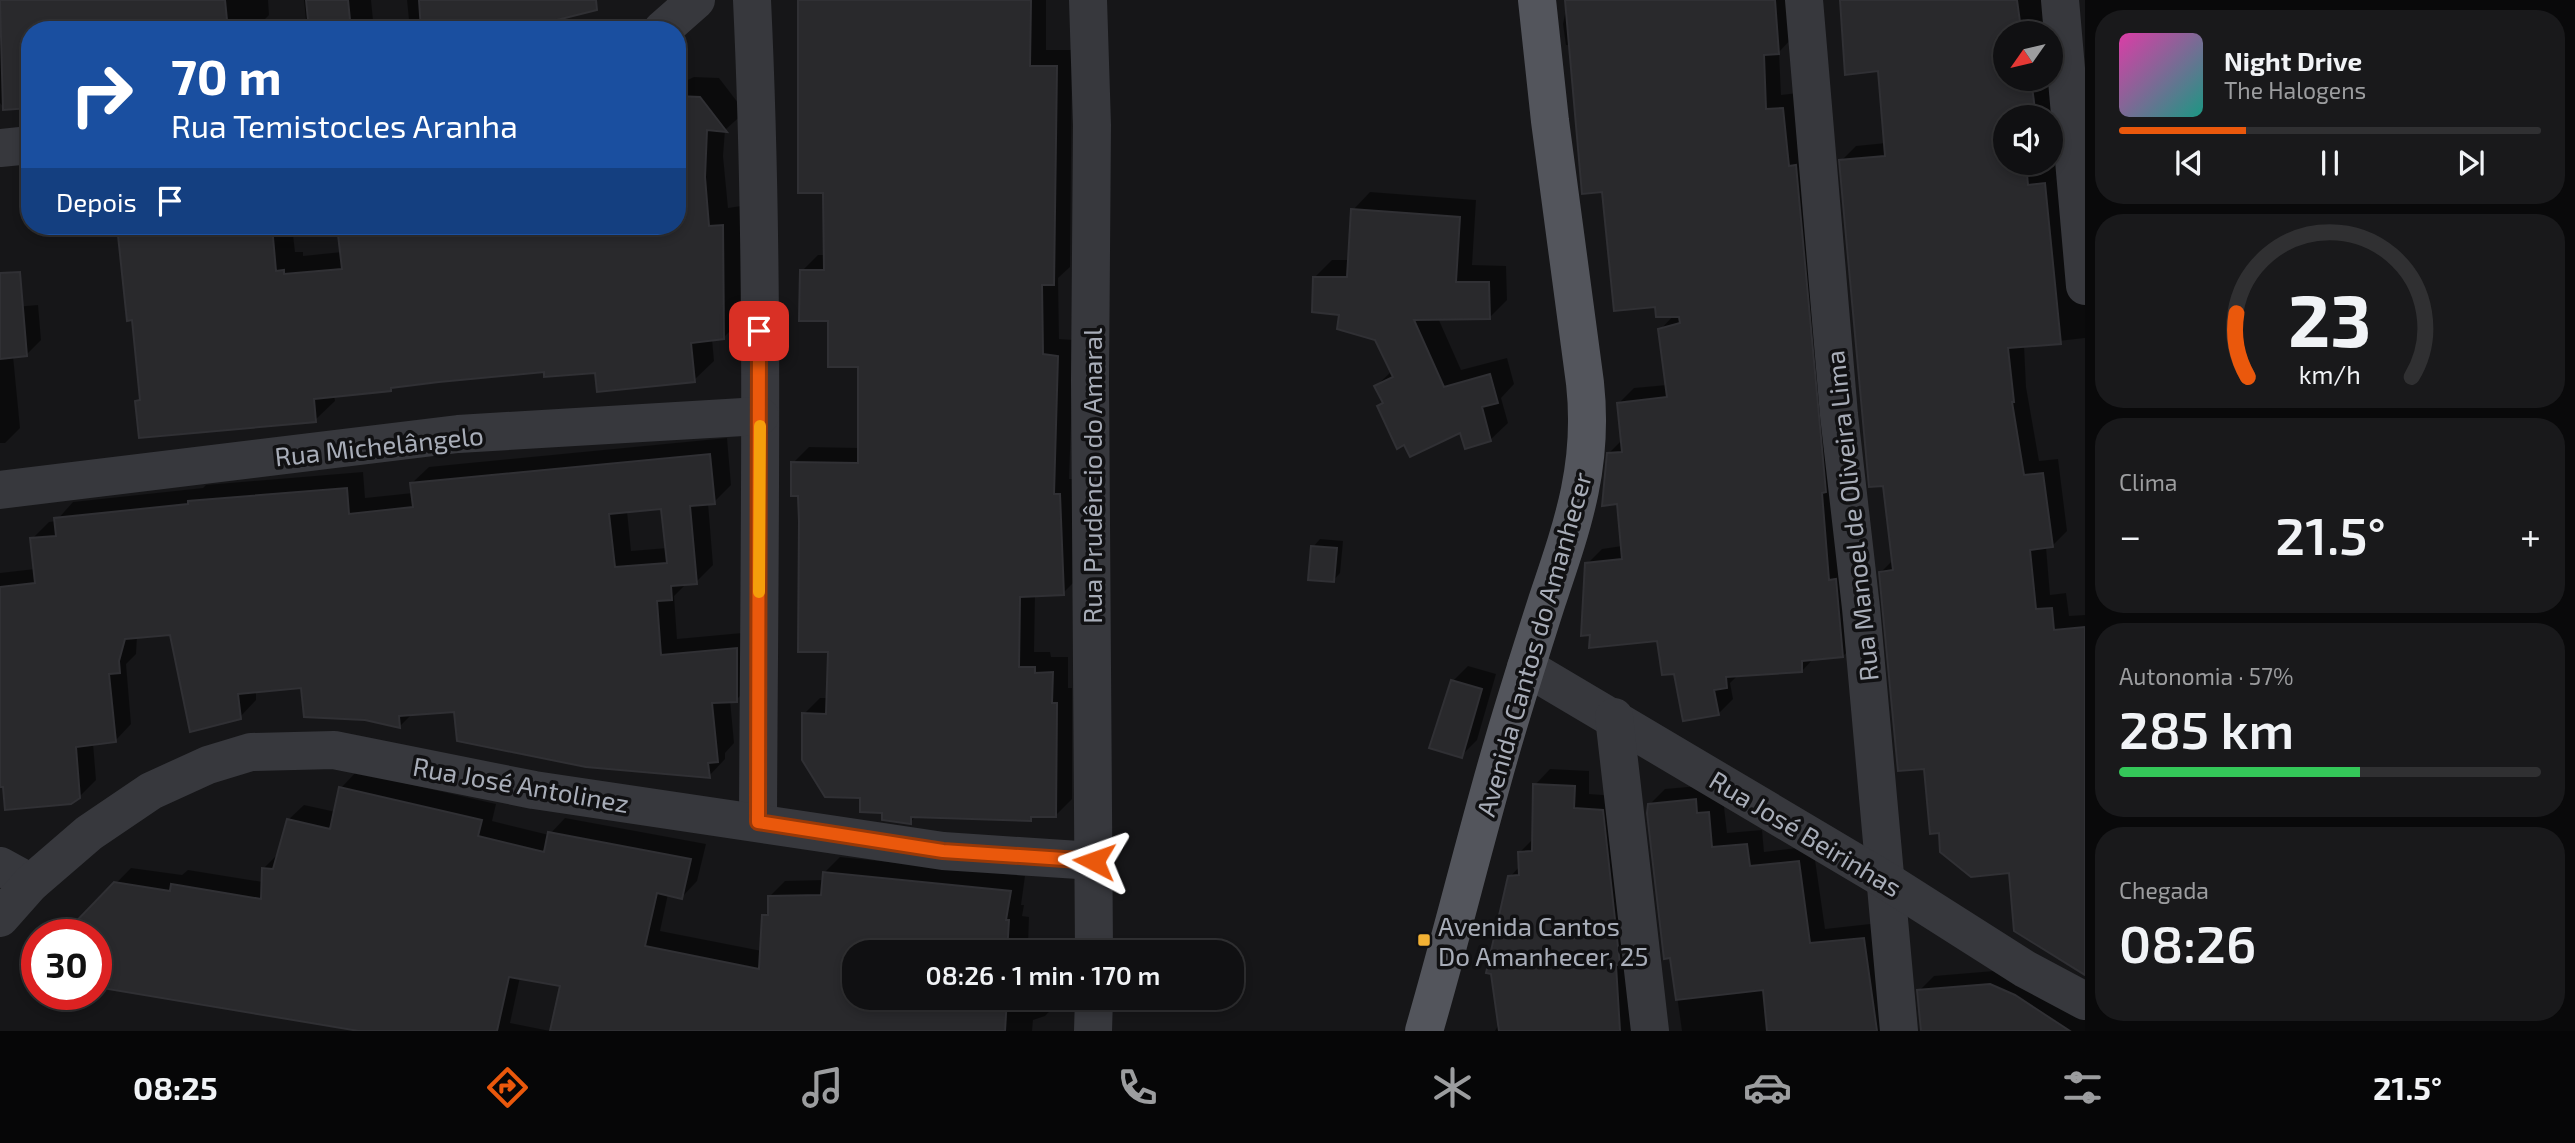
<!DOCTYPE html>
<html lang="pt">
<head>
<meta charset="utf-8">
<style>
	body { margin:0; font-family:"Exo 2",sans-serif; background:#19191b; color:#f1f3f6; height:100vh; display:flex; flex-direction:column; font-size:26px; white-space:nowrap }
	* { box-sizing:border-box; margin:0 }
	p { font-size:23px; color:#9c9d9f }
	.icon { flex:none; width:38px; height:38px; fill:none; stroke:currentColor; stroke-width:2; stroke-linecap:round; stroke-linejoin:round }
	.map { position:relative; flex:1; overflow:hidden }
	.drawer { display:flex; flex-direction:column; gap:10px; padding:10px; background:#09090a; width:490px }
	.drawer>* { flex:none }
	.guide { position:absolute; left:21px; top:21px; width:665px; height:214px; border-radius:28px; box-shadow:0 4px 10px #0003,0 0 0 2px #303032; background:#1a4fa0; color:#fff; overflow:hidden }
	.needle { width:46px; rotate:236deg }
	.fabs { position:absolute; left:1993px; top:21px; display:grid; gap:14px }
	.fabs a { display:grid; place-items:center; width:70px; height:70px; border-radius:50%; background:#101012; box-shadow:0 4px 10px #0003,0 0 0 2px #303032; font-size:35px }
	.speed { position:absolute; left:21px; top:919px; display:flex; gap:14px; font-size:35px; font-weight:700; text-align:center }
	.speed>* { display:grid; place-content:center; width:91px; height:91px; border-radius:50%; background:#101012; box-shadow:0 4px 10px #0003,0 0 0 2px #303032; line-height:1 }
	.speed .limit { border:10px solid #d22; background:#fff; color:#111 }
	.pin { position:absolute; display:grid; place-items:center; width:60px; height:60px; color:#fff; margin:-30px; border-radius:14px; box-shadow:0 4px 10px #0006 }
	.me { position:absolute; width:77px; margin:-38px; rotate:274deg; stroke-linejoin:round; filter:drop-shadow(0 0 5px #0008) }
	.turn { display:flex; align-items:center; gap:24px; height:147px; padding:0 35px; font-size:32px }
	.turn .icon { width:91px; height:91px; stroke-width:2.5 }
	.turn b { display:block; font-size:49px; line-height:60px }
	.then { display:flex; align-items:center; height:66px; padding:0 35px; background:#0003; gap:14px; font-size:26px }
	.big { font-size:52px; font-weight:600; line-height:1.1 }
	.drawer .tile { flex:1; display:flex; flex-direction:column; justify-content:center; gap:10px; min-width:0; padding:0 24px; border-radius:28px; background:#19191b }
	.drawer .dial { align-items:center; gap:0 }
	.dial svg { height:182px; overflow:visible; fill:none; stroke:#303032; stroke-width:7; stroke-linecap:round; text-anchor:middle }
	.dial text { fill:#f1f3f6; stroke:none }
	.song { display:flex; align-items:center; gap:21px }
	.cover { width:84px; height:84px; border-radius:10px; background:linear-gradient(135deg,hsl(320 70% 55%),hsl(170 70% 35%)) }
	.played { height:7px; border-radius:4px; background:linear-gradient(90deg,#ea580c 30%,#303032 30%) }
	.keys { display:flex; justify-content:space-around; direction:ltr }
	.heat { display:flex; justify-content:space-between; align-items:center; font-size:38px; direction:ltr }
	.charge { height:10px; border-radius:5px; background:linear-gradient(90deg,#34c759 57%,#303032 0) }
	.trip { position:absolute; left:842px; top:940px; width:402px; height:70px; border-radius:28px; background:#101012; box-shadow:0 4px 10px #0003,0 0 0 2px #303032; font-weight:600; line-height:70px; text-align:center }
	.tab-bar { display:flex; height:112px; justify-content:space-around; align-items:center; background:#060607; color:#9c9d9f }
	.tab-bar .icon { width:49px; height:49px }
	.tab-bar .current { color:#ea580c }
	.tab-bar b { font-size:32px; color:#f1f3f6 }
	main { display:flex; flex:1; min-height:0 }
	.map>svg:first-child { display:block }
	.shadow { fill:#0007; fill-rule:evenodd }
	.building { fill:#29292c; stroke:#303034; stroke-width:2; fill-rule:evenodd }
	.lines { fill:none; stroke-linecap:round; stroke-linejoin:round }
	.minor { stroke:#37383d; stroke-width:38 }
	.major { stroke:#53555c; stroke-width:38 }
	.route-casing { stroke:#983908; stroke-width:18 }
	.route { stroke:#ea580c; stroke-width:12 }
	.slow { stroke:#f59e0b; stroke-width:12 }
	.poi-dot { fill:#f2b134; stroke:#111113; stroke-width:2.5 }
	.labels { text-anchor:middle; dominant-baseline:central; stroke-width:7; stroke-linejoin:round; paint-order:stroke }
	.street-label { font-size:26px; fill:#a8adb8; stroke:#111113 }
	.poi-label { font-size:26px; fill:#a8adb8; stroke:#111113; text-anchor:start }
</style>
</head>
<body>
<main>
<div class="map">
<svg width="2085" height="1031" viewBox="0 0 2085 1031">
	<rect width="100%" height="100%" fill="#161618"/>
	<g class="shadow">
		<path d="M0,0H268L269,15L254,30H30L4,108L0,103Z"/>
		<path d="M304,0H371L374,30H307Z"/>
		<path d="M407,0H590L510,30H410Z"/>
		<path d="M800,0H1046V50H1072L1070,267L1058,278L1059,339L1074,340L1069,479H1075L1079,577L1063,593L1035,595L1034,652H1050L1051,657H1068V688H1072V799L1056,815H1034L1030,819L918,815L910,822L884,811L862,796L804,714L820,698H829L830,651L793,463L809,447L860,448V365L802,271L818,255H826L824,192Z"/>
		<path d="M1568,0H1798L1793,37L1779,52L1781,95L1798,93L1858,641L1843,656L1814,658L1802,671L1739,674L1730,683L1733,699L1718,714L1676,672L1659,639L1587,564L1602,549L1622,546L1609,453L1622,440L1618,404L1634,388L1667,385L1660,330L1674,315L1603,190L1570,45H1566L1563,24Z"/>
		<path d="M1841,0H2042L2046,33H2006V79H2048L2085,286V338L2024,345L2026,387L2039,461L2058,459L2067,531L2052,546L2046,547L2050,595L2066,593L2069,616L2085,615V903L2011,872L1941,831L1881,572L1894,559L1841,161L1856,146L1886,143L1880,69ZM2006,117H2051V163H2006Z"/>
		<path d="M694,77L719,78L745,112L725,130L723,156L728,208L741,206L743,318L723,338L712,339L714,361L694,380L597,371L546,370L334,395L335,401L315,420L137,402L142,397L134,318L129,319L119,226H292L295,252H303V256L342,252L339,226H677V85Z"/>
		<path d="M1370,192L1476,200L1472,265L1506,266L1507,300L1490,317L1438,318L1461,370L1507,358L1514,384L1501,398L1508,423L1490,440L1379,406L1384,402L1376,386L1392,371L1376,338L1341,314L1315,277L1332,260H1350L1353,210Z"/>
		<path d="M0,286L14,307L38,305L41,340L27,354L13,356L20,428L5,443H0Z"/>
		<path d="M727,438L731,485L714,502L708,503L713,565L696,582L687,583L674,596L677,639L753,632V683L736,700H730L734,743L725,753V759L709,776L456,710L412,714L399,727L303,686L256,691V700L240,717L172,633L137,636L136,654L126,664L131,724L115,741L93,743L96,780L79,797L0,786V573L35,569L32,539L49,522L56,521L73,502L203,488L206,485L363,472L365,498L413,493L412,483L429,467ZM663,507L667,548L631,551L627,511Z"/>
		<path d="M1320,539L1343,541L1340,573L1333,581L1313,547Z"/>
		<path d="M1468,666L1496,674L1477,740L1461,756L1453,681Z"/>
		<path d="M1550,769L1589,771V794L1617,796L1635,1031H1495L1499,1024L1510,877L1520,866V852L1534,838L1535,785Z"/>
		<path d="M356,772L496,804L492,821L549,835L565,818L706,844L697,881L682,897L668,894L660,931L762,951L764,916L770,910V896L785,881L824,880V873L840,857L1025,876L1021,905H1024L1022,916L1029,917L1028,945L1053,946V950L1064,952H854V998H1060V1000L1045,1016L1033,1020L1032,1031H552L562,985L520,977L510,1023L550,1031H375L96,934H81L83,917L131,868L182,875L188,870L263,882V869L279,853L288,820L304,805L336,812L341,788Z"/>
		<path d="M1710,785L1723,798L1727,833L1762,830L1764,852L1813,846L1825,929L1879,923L1899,1031H1682L1650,804L1665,789Z"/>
		<path d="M2006,970L2085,1015V1031H1920L1919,991L1934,976Z"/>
	</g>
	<g class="building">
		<path d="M0,0H225L228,30H30V108L3,110Z"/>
		<path d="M306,0H348L351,30H309Z"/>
		<path d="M419,0H596L597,10L517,30H421Z"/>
		<path d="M798,0H1031L1030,66H1057L1054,285H1042L1043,354L1058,356L1054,494H1060L1064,595L1020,597L1019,667H1035V673L1053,672L1052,703H1057L1056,817H1031V821L911,817V824L882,820V813L860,812V798L825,797L802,760V713L826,714L828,652H798L799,521L798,496H791V462L858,463V367H828V321H799L800,270H824L823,193H798Z"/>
		<path d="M1565,0H1775L1779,54L1764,55L1766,109L1783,108L1789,166L1796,165L1826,492L1822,493L1829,580L1836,579L1843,657L1802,661V672L1726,677L1727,688L1714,690L1719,715L1683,721L1674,674L1662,675L1657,641L1589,648L1590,635L1581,636L1585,563L1622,559L1617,504L1602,506L1607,453L1622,452L1617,403L1667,397L1658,329L1680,323L1679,317H1656L1655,307L1614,311L1602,192L1582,194Z"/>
		<path d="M1840,0H2017L2020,22L2023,21L2025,33H2006V79H2031L2036,117H2006V163H2026L2028,185L2045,183L2061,344L2008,348L2014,402H2012L2024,475L2043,473L2053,547L2030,550L2036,609L2052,608L2054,630L2085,627V975L2014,931L2009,873L1971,877L1940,852L1939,833L1930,834L1924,769L1898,771L1879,572L1893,570L1883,486L1869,487L1839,160L1885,156L1878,71L1845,75Z"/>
		<path d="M677,96L700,97L727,132L707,130L705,177L709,226L723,225L724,339L691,343L695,382L597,392L595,373L544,377V372L439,382L391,388V391L314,399L316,422L139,438L135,401L140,400L132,320L127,321L117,226H272L276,271L284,270V274L342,269L337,226H677Z"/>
		<path d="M1351,209L1460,217L1456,282H1489L1490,319L1414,320L1444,387L1490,374L1498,403L1482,407L1491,441L1465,449L1460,433L1410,457L1404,445L1397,449L1377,406L1383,403L1374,386L1393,377L1375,340L1337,329L1339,315L1312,312L1313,277H1347Z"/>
		<path d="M20,272L27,356L0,359V273Z"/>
		<path d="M710,454L715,504L690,506L697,584L671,586L672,600L657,601L661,655L737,648V702L712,703L718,762L708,763L710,778L586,767L457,741L454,712L399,716L400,728L365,720L304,717L301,688L238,694L241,719L190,732L170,635L125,639L119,661L120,673L109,674L116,742L76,747L80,798L71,804L5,810L3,787H0V587L35,583L30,538L56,536L54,518L188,504V501L347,488L349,514L413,507L410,483ZM661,509L667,563L615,567L609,514Z"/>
		<path d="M1311,546L1337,548L1334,582L1308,580Z"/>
		<path d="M1451,680L1482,689L1462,758L1429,748Z"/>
		<path d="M1533,784L1575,786L1574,808L1603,810L1620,965H1616L1620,1031H1499L1491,974L1486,973L1508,876L1519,875L1518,852L1532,851Z"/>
		<path d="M339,787L482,820L478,836L544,852L548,832L691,859L682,899L657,893L645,946L759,969L762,915H768V896L821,895L823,872L1011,891L1006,920H1009L1007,952H854V998H1007L1005,1031H550L560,986L509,977L497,1031H359L96,987V934H64L114,882L170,891L171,884L261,899L262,868L273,869L287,819L330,829Z"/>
		<path d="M1696,799L1697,813L1709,812L1712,847L1747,844L1750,866L1799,861L1810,943L1864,938L1877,1031H1767L1763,990L1676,1000L1670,958L1664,959L1647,813L1648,804Z"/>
		<path d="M1990,984L2015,995L2070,1031H1921L1917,990Z"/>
	</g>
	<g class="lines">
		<g class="minor">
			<path d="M752,0C765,274 759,548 758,822"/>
			<path d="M1088,0L1092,125L1090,380L1094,952"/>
			<path d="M1804,0L1839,415L1861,608L1899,1031"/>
			<path d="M2060,0L2085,286"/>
			<path d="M662,30L696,0"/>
			<path d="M0,148L30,145"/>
			<path d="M0,490L458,434L760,416"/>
			<path d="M1526,667L1885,880L2025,969L2085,1001"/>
			<path d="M1614,717L1650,1031"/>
			<path d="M0,866L31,883"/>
			<path d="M0,918L31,883L89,833L151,791L208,765L251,752L334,750L534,790L943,851L1094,861"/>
			<path d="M1093,1031L1094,998"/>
		</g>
		<path class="major" d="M1424,1031C1452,935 1475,839 1503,743C1517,695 1532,648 1547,601C1573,524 1594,465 1585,383L1550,121L1537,0"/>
	</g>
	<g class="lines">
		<g class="route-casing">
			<path id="route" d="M759,331L758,822L943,851L1094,861"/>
		</g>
		<use href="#route" class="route"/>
		<path class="slow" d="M759,592L760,426"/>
	</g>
	<rect class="poi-dot" x="1417" y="933" width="14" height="14" rx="3.5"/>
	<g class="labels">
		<g class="street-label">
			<text transform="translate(379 445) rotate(-6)">Rua Michelângelo</text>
			<text transform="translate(1091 476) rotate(-90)">Rua Prudêncio do Amaral</text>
			<text transform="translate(1851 516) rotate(-96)">Rua Manoel de Oliveira Lima</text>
			<text transform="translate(1533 644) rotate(-74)">Avenida Cantos do Amanhecer</text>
			<text transform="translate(521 784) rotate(10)">Rua José Antolinez</text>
			<text transform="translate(1806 833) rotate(31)">Rua José Beirinhas</text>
		</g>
		<g class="poi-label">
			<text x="1438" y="925">Avenida Cantos<tspan x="1438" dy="30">Do Amanhecer, 25</tspan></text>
		</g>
	</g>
</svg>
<div class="fabs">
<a><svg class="needle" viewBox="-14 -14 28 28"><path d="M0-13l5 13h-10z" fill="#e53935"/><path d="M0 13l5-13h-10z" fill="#9c9d9f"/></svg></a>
<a><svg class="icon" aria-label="sound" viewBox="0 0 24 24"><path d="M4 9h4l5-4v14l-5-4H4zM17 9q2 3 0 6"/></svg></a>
</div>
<div class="speed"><div class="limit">30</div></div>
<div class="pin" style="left:759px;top:331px;background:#d93025"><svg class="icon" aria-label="arrive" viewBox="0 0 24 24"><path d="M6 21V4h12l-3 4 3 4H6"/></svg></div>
<svg class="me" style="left:1094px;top:861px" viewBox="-20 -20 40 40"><path d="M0-17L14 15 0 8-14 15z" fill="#ea580c" stroke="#fff" stroke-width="4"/></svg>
<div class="trip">08:26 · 1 min · 170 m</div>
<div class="guide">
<div class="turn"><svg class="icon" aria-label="right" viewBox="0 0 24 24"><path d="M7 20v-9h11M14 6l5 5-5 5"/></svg><div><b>70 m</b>Rua Temistocles Aranha</div></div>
<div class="then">Depois<svg class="icon" aria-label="arrive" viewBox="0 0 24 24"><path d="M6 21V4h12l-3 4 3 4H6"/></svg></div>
</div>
</div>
<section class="drawer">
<div class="tile">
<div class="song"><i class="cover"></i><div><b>Night Drive</b><p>The Halogens</p></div></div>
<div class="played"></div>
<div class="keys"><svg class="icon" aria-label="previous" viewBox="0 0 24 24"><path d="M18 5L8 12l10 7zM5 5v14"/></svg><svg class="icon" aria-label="pause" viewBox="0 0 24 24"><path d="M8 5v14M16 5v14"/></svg><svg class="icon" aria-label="next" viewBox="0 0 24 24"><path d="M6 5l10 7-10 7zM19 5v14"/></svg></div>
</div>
<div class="tile dial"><svg viewBox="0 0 100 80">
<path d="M14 69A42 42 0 1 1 86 69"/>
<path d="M14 69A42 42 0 0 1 9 41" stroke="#ea580c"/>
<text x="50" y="56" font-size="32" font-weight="700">23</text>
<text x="50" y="72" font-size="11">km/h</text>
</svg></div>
<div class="tile"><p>Clima</p>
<div class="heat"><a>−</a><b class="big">21.5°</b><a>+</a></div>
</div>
<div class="tile"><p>Autonomia · 57%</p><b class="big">285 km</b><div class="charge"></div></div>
<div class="tile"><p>Chegada</p><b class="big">08:26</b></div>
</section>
</main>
<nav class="tab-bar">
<b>08:25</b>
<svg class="icon current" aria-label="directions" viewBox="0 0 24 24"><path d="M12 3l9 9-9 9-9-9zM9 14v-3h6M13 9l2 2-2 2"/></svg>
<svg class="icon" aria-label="music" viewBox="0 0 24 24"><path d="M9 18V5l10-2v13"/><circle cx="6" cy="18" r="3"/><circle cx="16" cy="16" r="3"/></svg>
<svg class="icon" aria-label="phone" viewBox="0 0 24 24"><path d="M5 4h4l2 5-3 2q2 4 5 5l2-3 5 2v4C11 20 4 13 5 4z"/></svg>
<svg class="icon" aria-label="climate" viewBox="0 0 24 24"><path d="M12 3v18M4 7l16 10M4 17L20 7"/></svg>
<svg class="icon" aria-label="car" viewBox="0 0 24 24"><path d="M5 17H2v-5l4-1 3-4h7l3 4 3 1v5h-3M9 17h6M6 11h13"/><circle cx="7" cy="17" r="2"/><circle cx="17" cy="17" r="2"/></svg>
<svg class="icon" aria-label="filters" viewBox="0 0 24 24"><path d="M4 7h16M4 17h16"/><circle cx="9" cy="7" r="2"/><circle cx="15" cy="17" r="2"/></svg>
<b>21.5°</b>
</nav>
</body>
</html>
